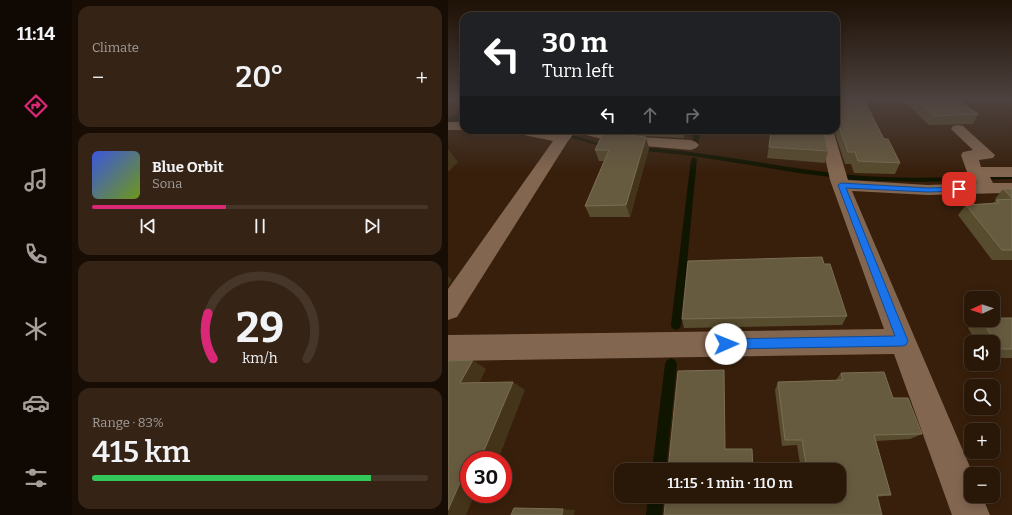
<!DOCTYPE html>
<html lang="en">
<head>
<meta charset="utf-8">
<style>
	body { margin:0; font-family:Bitter,serif; background:#352416; color:#f1f3f6; height:100vh; display:flex; flex-direction:column; font-size:15px; white-space:nowrap }
	* { box-sizing:border-box; margin:0 }
	p { font-size:13px; color:#a59f9c }
	.icon { flex:none; width:22px; height:22px; fill:none; stroke:currentColor; stroke-width:2; stroke-linecap:round; stroke-linejoin:round }
	.map { position:relative; flex:1; overflow:hidden }
	.details { display:flex; flex-direction:column; gap:6px; padding:6px; background:#170d04; width:376px }
	.details>* { flex:none }
	.banner { position:absolute; left:12px; top:12px; width:380px; height:122px; border-radius:12px; box-shadow:0 2px 10px #0003,0 0 0 1px #453629; background:#202124; color:#fff; overflow:hidden }
	.needle { width:26px; rotate:267deg }
	.fabs { position:absolute; left:516px; top:291px; display:grid; gap:8px }
	.fabs a { display:grid; place-items:center; width:36px; height:36px; border-radius:8px; background:#291708; box-shadow:0 2px 10px #0003,0 0 0 1px #453629; font-size:20px }
	.speed { position:absolute; left:12px; top:451px; display:flex; gap:8px; font-size:20px; font-weight:700; text-align:center }
	.speed>* { display:grid; place-content:center; width:52px; height:52px; border-radius:50%; background:#291708; box-shadow:0 2px 10px #0003,0 0 0 1px #453629; line-height:1 }
	.speed .limit { border:6px solid #d22; background:#fff; color:#111 }
	.pin { position:absolute; display:grid; place-items:center; width:34px; height:34px; color:#fff; margin:-17px; border-radius:8px; box-shadow:0 2px 6px #0006 }
	.me { position:absolute; width:44px; margin:-22px; rotate:89deg; stroke-linejoin:round; filter:drop-shadow(0 0 3px #0008) }
	.turn { display:flex; align-items:center; gap:14px; height:84px; padding:0 16px; font-size:18px }
	.turn .icon { width:52px; height:52px; stroke-width:2.5 }
	.turn b { display:block; font-size:28px; line-height:34px }
	.lanes { display:flex; align-items:center; height:38px; padding:0 16px; background:#0003; justify-content:center; gap:20px; direction:ltr }
	.lanes .off { opacity:.35 }
	.big { font-size:30px; font-weight:600; line-height:1.1 }
	.details .card { flex:1; display:flex; flex-direction:column; justify-content:center; gap:6px; min-width:0; padding:0 14px; border-radius:12px; background:#352416 }
	.details .dial { align-items:center; gap:0 }
	.dial svg { height:104px; overflow:visible; fill:none; stroke:#453629; stroke-width:7; stroke-linecap:round; text-anchor:middle }
	.dial text { fill:#f1f3f6; stroke:none }
	.song { display:flex; align-items:center; gap:12px }
	.cover { width:48px; height:48px; border-radius:6px; background:linear-gradient(135deg,hsl(230 70% 55%),hsl(80 70% 35%)) }
	.played { height:4px; border-radius:2px; background:linear-gradient(90deg,#db2777 40%,#453629 40%) }
	.keys { display:flex; justify-content:space-around; direction:ltr }
	.heat { display:flex; justify-content:space-between; align-items:center; font-size:22px; direction:ltr }
	.charge { height:6px; border-radius:3px; background:linear-gradient(90deg,#34c759 83%,#453629 0) }
	.trip { position:absolute; left:166px; top:463px; width:232px; height:40px; border-radius:12px; background:#291708; box-shadow:0 2px 10px #0003,0 0 0 1px #453629; font-weight:600; line-height:40px; text-align:center }
	main { display:flex; flex:1; min-height:0 }
	.tab-bar { display:flex; flex-direction:column; width:72px; justify-content:space-around; align-items:center; background:#100903; color:#a59f9c }
	.tab-bar .icon { width:28px; height:28px }
	.tab-bar .current { color:#db2777 }
	.tab-bar b { font-size:18px; color:#f1f3f6 }
	.map>svg:first-child { display:block }
	.lines { fill:none; stroke-linecap:round; stroke-linejoin:round }
	.stream { fill:#101500; fill-rule:evenodd }
	.minor { fill:#826650; fill-rule:evenodd }
	.wall { fill:#584c2e }
	.shaded-wall { fill:#443419 }
	.building { fill:#675b3f; stroke:#7a6e54 }
	.route { fill:#1a73e8; stroke:#114b97 }
</style>
</head>
<body>
<main>
<nav class="tab-bar">
<b>11:14</b>
<svg class="icon current" aria-label="directions" viewBox="0 0 24 24"><path d="M12 3l9 9-9 9-9-9zM9 14v-3h6M13 9l2 2-2 2"/></svg>
<svg class="icon" aria-label="music" viewBox="0 0 24 24"><path d="M9 18V5l10-2v13"/><circle cx="6" cy="18" r="3"/><circle cx="16" cy="16" r="3"/></svg>
<svg class="icon" aria-label="phone" viewBox="0 0 24 24"><path d="M5 4h4l2 5-3 2q2 4 5 5l2-3 5 2v4C11 20 4 13 5 4z"/></svg>
<svg class="icon" aria-label="climate" viewBox="0 0 24 24"><path d="M12 3v18M4 7l16 10M4 17L20 7"/></svg>
<svg class="icon" aria-label="car" viewBox="0 0 24 24"><path d="M5 17H2v-5l4-1 3-4h7l3 4 3 1v5h-3M9 17h6M6 11h13"/><circle cx="7" cy="17" r="2"/><circle cx="17" cy="17" r="2"/></svg>
<svg class="icon" aria-label="filters" viewBox="0 0 24 24"><path d="M4 7h16M4 17h16"/><circle cx="9" cy="7" r="2"/><circle cx="15" cy="17" r="2"/></svg>
</nav>
<section class="details">
<div class="card"><p>Climate</p>
<div class="heat"><a>−</a><b class="big">20°</b><a>+</a></div>
</div>
<div class="card">
<div class="song"><i class="cover"></i><div><b>Blue Orbit</b><p>Sona</p></div></div>
<div class="played"></div>
<div class="keys"><svg class="icon" aria-label="previous" viewBox="0 0 24 24"><path d="M18 5L8 12l10 7zM5 5v14"/></svg><svg class="icon" aria-label="pause" viewBox="0 0 24 24"><path d="M8 5v14M16 5v14"/></svg><svg class="icon" aria-label="next" viewBox="0 0 24 24"><path d="M6 5l10 7-10 7zM19 5v14"/></svg></div>
</div>
<div class="card dial"><svg viewBox="0 0 100 80">
<path d="M14 69A42 42 0 1 1 86 69"/>
<path d="M14 69A42 42 0 0 1 10 34" stroke="#db2777"/>
<text x="50" y="56" font-size="32" font-weight="700">29</text>
<text x="50" y="72" font-size="11">km/h</text>
</svg></div>
<div class="card"><p>Range · 83%</p><b class="big">415 km</b><div class="charge"></div></div>
</section>
<div class="map">
<svg width="564" height="515" viewBox="0 0 564 515">
	<rect width="100%" height="100%" fill="#371f0b"/>
	<g class="lines">
		<g class="stream">
			<path d="M16,109V114L9,119L16,118V122L0,123V119Z"/>
			<path d="M97,130H106L164,147L159,148Z"/>
			<path d="M247,130H253L250,144L247,146L244,144Z"/>
			<path d="M189,147C261,151 331,168 403,175C456,180 511,177 564,175V179L473,182L405,180L358,174L238,155L187,150L186,149Z"/>
			<path d="M246,157L249,159L233,325L232,328L228,330L224,328L223,325L243,159Z"/>
			<path d="M223,358L227,360L229,364L218,470H204L217,364L219,360Z"/>
			<path d="M200,496H216L214,515H198Z"/>
		</g>
		<g class="minor">
			<path d="M0,122H16L17,130H0Z"/>
			<path d="M510,125L515,126L547,155L545,158L531,160L533,167H564V177H542L545,183H564V195L557,193L480,195L404,191L525,474H523V496H534L542,515H504L446,354L0,361V335L436,329L382,180L371,130H385L400,180L480,185L529,183L519,172L513,155L515,152L525,150L503,129L505,126Z"/>
			<path d="M64,130H92L111,134L114,130H152L174,136L243,140L248,142L251,145L248,148L243,150L174,144L130,133L128,131L120,141L9,317L0,320V289L105,141L66,133Z"/>
		</g>
	</g>
	<g class="wall">
		<path d="M388,100L436,139L452,163L447,174L406,173L403,164H397L386,130H388Z"/>
		<path d="M455,100H511L530,114L525,124L481,125Z"/>
		<path d="M163,130H240L236,138L174,135L163,132Z"/>
		<path d="M318,130H375L380,151L377,163L319,158L323,132L318,131Z"/>
		<path d="M201,148L182,217H142L137,206L156,161H151L147,150Z"/>
		<path d="M555,189H564V260H544L510,215L518,205L545,203L548,200L547,199Z"/>
		<path d="M376,264L399,316L394,325L236,328L234,319Z"/>
		<path d="M564,318V358H545V342H528L520,328L530,320H545Z"/>
		<path d="M393,373L445,398L474,434L462,439L428,441L443,495L429,497L434,515L307,503L358,501L357,496H391V470H353L349,445L334,446L327,390L330,382L388,380Z"/>
	</g>
	<g class="shaded-wall">
		<path d="M236,130H240L236,138L235,132Z"/>
		<path d="M198,137L201,148L182,217L178,205Z"/>
		<path d="M0,149L10,162L0,172Z"/>
		<path d="M0,276L4,280L0,286Z"/>
		<path d="M25,360L38,369L27,392L12,383Z"/>
		<path d="M65,382L77,390L50,460H32Z"/>
		<path d="M21,462V494H27L18,515H0V510Z"/>
		<path d="M115,509L127,510L126,515H114Z"/>
	</g>
	<g class="building">
		<path d="M388,100H416L436,139H440L452,163L410,161L407,152H400L388,118Z"/>
		<path d="M469,100H511L530,114L486,116Z"/>
		<path d="M195,130H236L235,132Z"/>
		<path d="M323,130H375L380,151L321,147Z"/>
		<path d="M156,131L171,134L198,137L178,205L137,206L161,150H147Z"/>
		<path d="M555,189H564V198Z"/>
		<path d="M564,199V250H554L518,205L551,203L548,200Z"/>
		<path d="M374,257L376,264H382L399,316L234,319L240,261Z"/>
		<path d="M545,318H564V349H551L534,320H545Z"/>
		<path d="M25,360L12,383L65,382L32,460H21V462L0,510V361Z"/>
		<path d="M276,370L277,449H304L305,470H220L230,371Z"/>
		<path d="M436,372L445,398H460L474,434L426,435L443,495H429L434,515H216L218,496H307V503L364,501L363,496H391V470H359L354,440H337L330,382L395,380L393,373Z"/>
		<path d="M66,508L115,509L114,515H63Z"/>
	</g>
	<linearGradient id="sky" x2="0" y2="1"><stop stop-color="#1e1106"/><stop offset="0.58" stop-color="#4d423f"/><stop offset="1" stop-color="#4d423f" stop-opacity="0"/></linearGradient>
	<rect width="564" height="172" fill="url(#sky)"/>
	<path class="route" d="M393,183L480,188L511,187L515,189L511,191L480,192L398,188L460,341L458,345L454,346L278,349L275,348L273,344L275,340L278,339L447,336L390,185Z"/>
</svg>
<div class="fabs">
<a><svg class="needle" viewBox="-14 -14 28 28"><path d="M0-13l5 13h-10z" fill="#e53935"/><path d="M0 13l5-13h-10z" fill="#a59f9c"/></svg></a>
<a><svg class="icon" aria-label="sound" viewBox="0 0 24 24"><path d="M4 9h4l5-4v14l-5-4H4zM17 9q2 3 0 6"/></svg></a>
<a><svg class="icon" aria-label="search" viewBox="0 0 24 24"><circle cx="10" cy="10" r="6"/><path d="M15 15l6 6"/></svg></a>
<a>+</a>
<a>−</a>
</div>
<div class="speed"><div class="limit">30</div></div>
<div class="pin" style="left:511px;top:189px;background:#d93025"><svg class="icon" aria-label="arrive" viewBox="0 0 24 24"><path d="M6 21V4h12l-3 4 3 4H6"/></svg></div>
<svg class="me" style="left:278px;top:344px" viewBox="-20 -20 40 40"><circle r="19" fill="#fff"/><path d="M0-13L10 11 0 6-10 11z" fill="#1a73e8"/></svg>
<div class="trip">11:15 · 1 min · 110 m</div>
<div class="banner">
<div class="turn"><svg class="icon" aria-label="left" viewBox="0 0 24 24"><path d="M17 20v-9H6M10 6l-5 5 5 5"/></svg><div><b>30 m</b>Turn left</div></div>
<div class="lanes"><svg class="icon" aria-label="left" viewBox="0 0 24 24"><path d="M17 20v-9H6M10 6l-5 5 5 5"/></svg><svg class="icon off" aria-label="ahead" viewBox="0 0 24 24"><path d="M12 20V5M6 11l6-6 6 6"/></svg><svg class="icon off" aria-label="right" viewBox="0 0 24 24"><path d="M7 20v-9h11M14 6l5 5-5 5"/></svg></div>
</div>
</div>
</main>
</body>
</html>
